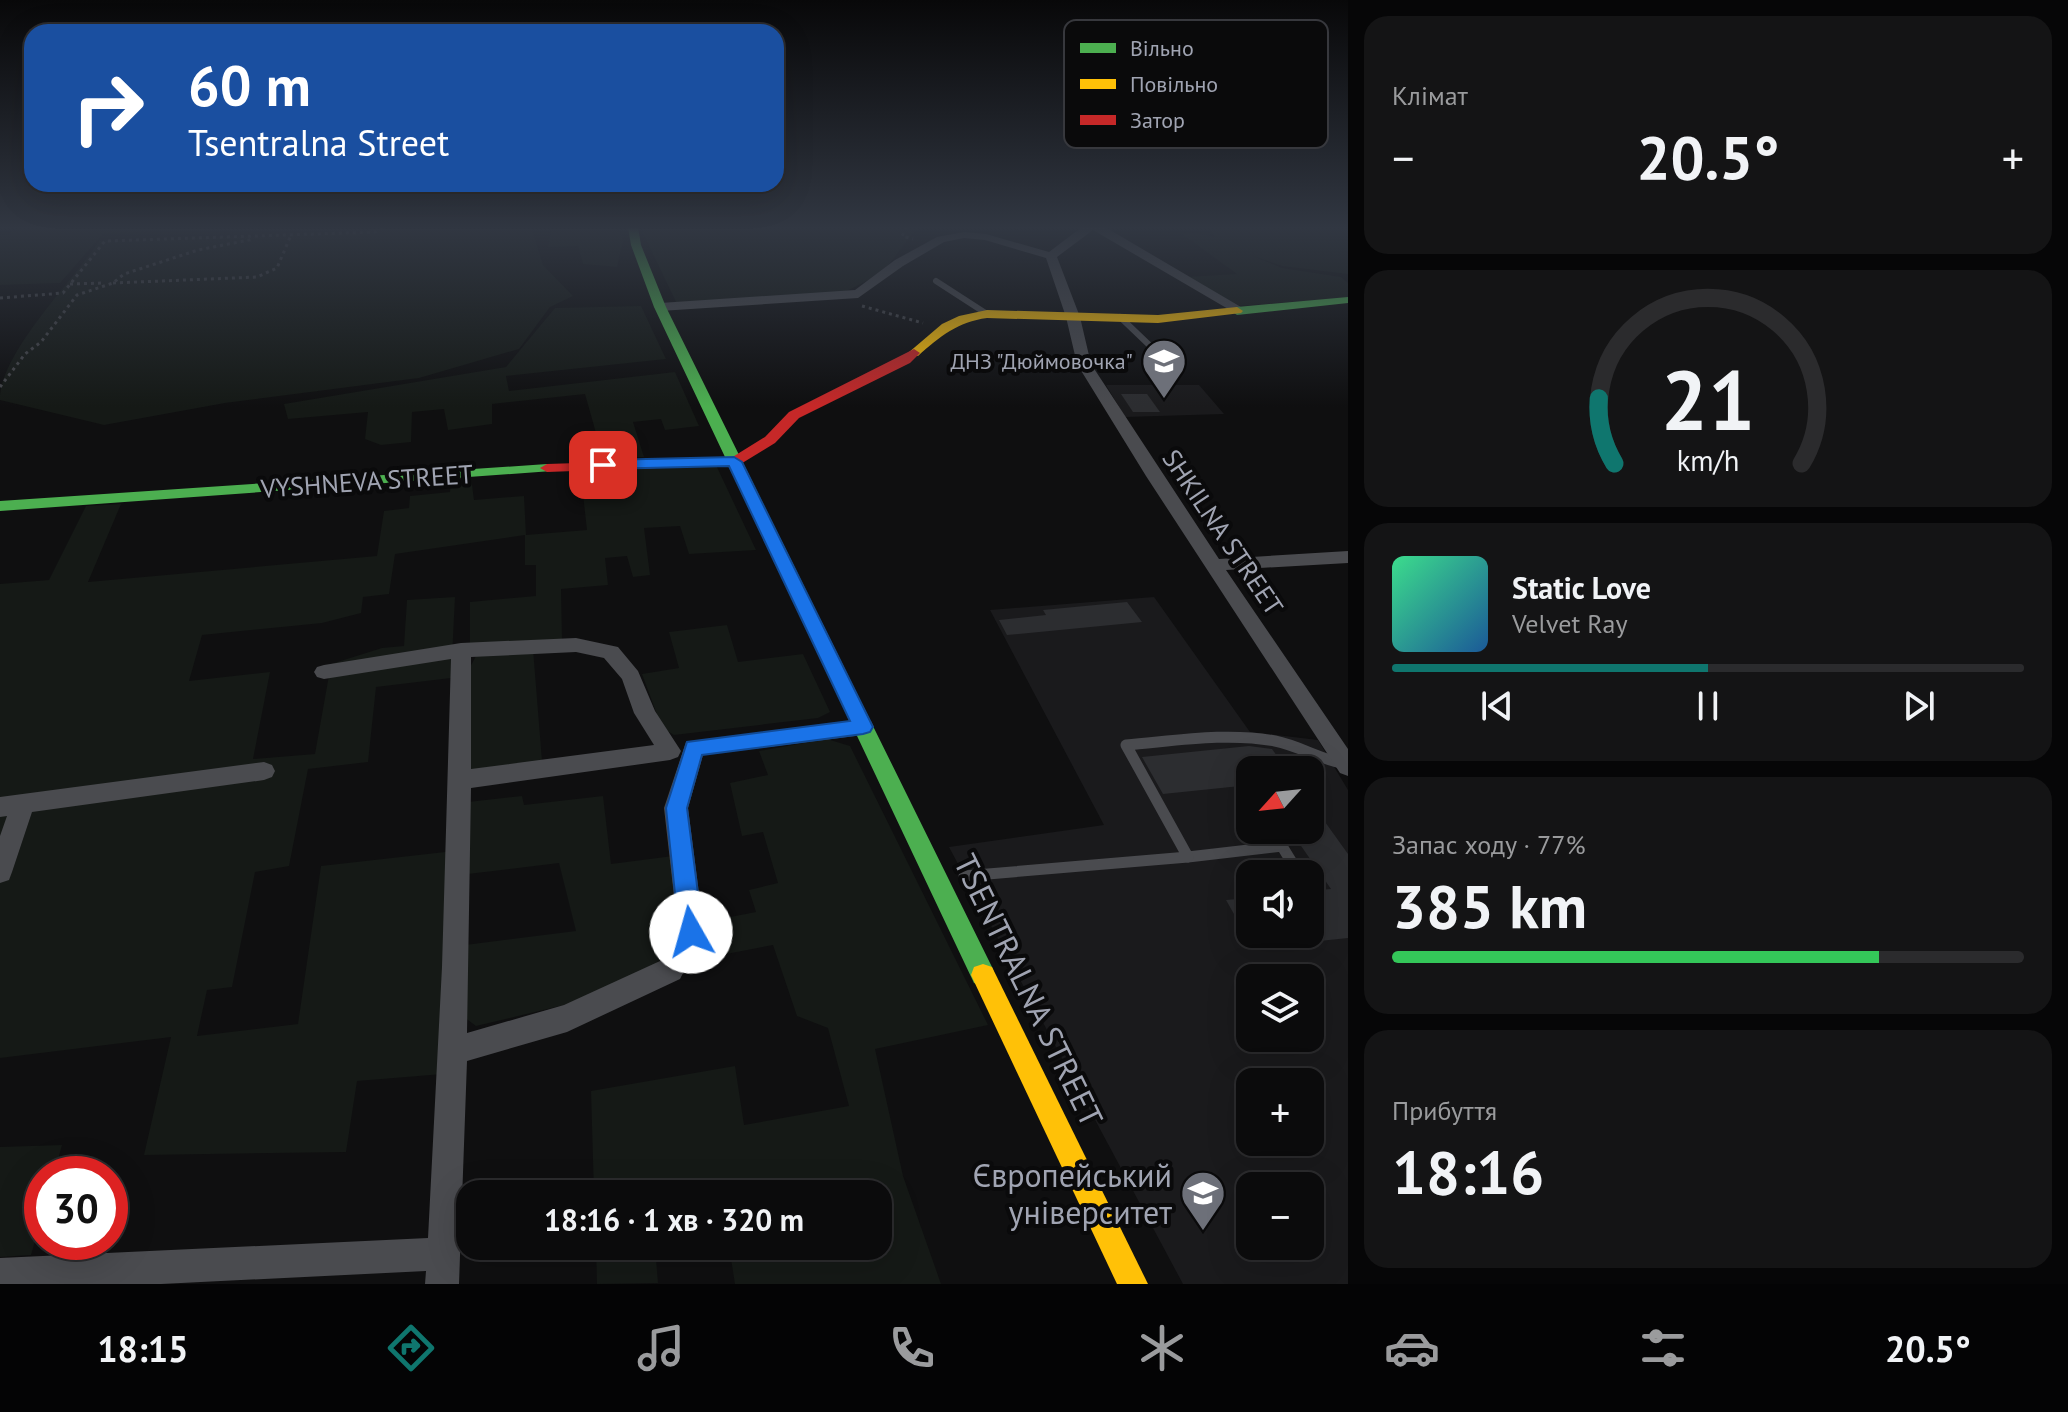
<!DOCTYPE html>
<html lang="uk">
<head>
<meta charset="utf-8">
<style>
	body { margin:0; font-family:"PT Sans",sans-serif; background:#141415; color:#f1f3f6; height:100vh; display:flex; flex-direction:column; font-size:30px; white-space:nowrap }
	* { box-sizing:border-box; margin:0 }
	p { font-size:26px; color:#9a9b9d }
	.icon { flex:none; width:44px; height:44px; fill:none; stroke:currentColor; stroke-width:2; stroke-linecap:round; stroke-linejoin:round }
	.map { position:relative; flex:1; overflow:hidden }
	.panel { display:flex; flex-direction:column; gap:16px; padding:16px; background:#060607; width:720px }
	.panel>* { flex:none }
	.top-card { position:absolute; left:24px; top:24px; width:760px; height:168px; border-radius:24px; box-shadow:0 8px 32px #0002,0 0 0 2px #2b2b2d; background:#1a4fa0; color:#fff; overflow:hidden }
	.needle { width:52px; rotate:243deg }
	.tools { position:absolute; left:1236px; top:756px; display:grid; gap:16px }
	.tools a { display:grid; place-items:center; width:88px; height:88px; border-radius:16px; background:#0b0b0c; box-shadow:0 8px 32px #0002,0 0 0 2px #2b2b2d; font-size:40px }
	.speed { position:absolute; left:24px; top:1156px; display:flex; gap:16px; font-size:40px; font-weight:700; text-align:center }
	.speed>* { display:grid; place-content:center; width:104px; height:104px; border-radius:50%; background:#0b0b0c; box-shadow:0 8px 32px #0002,0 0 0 2px #2b2b2d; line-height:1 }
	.speed .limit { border:12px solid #d22; background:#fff; color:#111 }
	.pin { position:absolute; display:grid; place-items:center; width:68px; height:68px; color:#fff; margin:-34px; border-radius:16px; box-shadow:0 4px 12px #0006 }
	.me { position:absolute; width:88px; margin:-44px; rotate:353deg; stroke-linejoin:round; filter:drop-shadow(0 0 6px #0008) }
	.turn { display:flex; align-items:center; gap:28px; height:168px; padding:0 32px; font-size:36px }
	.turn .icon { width:104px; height:104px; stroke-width:2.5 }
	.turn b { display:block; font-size:56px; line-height:68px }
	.big { font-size:60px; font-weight:800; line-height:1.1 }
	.panel .tile { flex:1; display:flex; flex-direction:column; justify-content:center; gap:12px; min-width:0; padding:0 28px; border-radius:24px; background:#141415 }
	.panel .dial { align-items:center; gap:0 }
	.dial svg { height:208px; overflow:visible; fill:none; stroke:#2b2b2d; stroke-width:7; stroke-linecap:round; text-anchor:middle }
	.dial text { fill:#f1f3f6; stroke:none }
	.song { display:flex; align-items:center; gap:24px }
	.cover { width:96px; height:96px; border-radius:12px; background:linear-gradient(135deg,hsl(150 70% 55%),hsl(210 70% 35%)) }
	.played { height:8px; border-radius:4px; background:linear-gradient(90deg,#0f766e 50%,#2b2b2d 50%) }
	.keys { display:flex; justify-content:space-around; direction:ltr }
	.heat { display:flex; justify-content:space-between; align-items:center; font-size:44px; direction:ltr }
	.charge { height:12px; border-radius:6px; background:linear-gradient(90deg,#34c759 77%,#2b2b2d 0) }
	.trip { position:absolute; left:456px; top:1180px; width:436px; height:80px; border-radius:24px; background:#0b0b0c; box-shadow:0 8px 32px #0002,0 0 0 2px #2b2b2d; font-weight:800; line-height:80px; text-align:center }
	.dock { display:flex; height:128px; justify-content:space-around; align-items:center; background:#040405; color:#9a9b9d }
	.dock .icon { width:56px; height:56px }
	.dock .current { color:#0f766e }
	.dock b { font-size:36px; color:#f1f3f6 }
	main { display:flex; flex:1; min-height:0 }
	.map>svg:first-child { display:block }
	.built { fill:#1a1a1c; fill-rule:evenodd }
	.green { fill:#151916 }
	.building { fill:#2c2d30 }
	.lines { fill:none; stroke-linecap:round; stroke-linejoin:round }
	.path { stroke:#45464a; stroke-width:3; stroke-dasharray:3 4; stroke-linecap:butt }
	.lane-far1 { stroke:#4a4b4f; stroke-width:6 }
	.lane { stroke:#4a4b4f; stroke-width:11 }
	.street { fill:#4a4b4f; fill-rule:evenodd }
	.fast { fill:#4caf50; fill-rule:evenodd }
	.slow { fill:#ffc107; fill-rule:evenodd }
	.jam { fill:#c62828; fill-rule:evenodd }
	.route { fill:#1a73e8; stroke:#114b97; stroke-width:2 }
	.labels { text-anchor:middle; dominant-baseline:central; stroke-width:8; stroke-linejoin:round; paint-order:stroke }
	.far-poi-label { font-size:22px; fill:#a0a4b2; stroke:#0a0a0b; text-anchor:end }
	.street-label { font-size:26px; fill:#a0a4b2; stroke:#0a0a0b }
	.near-street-label { font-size:32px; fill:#a0a4b2; stroke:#0a0a0b }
	.near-poi-label { font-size:32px; fill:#a0a4b2; stroke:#0a0a0b; text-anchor:end }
	.key { fill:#0a0a0b; stroke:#37383d; stroke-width:2 }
	.key-label { font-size:22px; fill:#a0a4b2 }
</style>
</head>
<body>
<main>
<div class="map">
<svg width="1348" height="1284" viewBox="0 0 1348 1284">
	<rect width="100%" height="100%" fill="#0f0f10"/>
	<g class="built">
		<path d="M1106,385H1199L1224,414L1125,417Z"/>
		<path d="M1154,597L1250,732L1318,740L1348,790V1284H1183L949,847L1104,825L990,610ZM1250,770H1310V830H1250ZM1250,874H1310V934H1250ZM1250,978H1310V1038H1250ZM1250,1082H1310V1142H1250ZM1250,1186H1310V1246H1250Z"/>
	</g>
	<g class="green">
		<path d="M16,227H297L104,233L60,283L0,285V235H8Z"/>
		<path d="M376,227H531L543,265L573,296L550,307L519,349L419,378L225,403L104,425L0,400C0,352 72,283 99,241L359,233Z"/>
		<path d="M552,227H617L623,240L617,267L583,264L578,246L548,247Z"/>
		<path d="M640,227H918L882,273L833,298L678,306Z"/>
		<path d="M1208,227H1348V274L1282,266L1253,256L1282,268L1341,277L1348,283V298L1237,306L1184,277L1237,274L1182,234L1196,233L1215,237Z"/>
		<path d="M641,306L666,359L506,376L509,391L675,372L699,426L665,430L661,419L633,422L644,457L603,458L585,394L492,404V424L448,430L444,409L412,412L411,442L381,445L365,439L368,412L288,419L284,404L506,367L555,308Z"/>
		<path d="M716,465L756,550L689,554L680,526L644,528L650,575L633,577L627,556L605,558L608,585L561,589L562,639L470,644V602L536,596V565H525V535L395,554L389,594L363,597L361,613L322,623L202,635L189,681L270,672L253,759L315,754L331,664L382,648L404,646L407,600L455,597L451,678L376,687L368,762L308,769L289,866L255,872L232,987L207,990L197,1036L298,1024L321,866L454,851L443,1074L357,1081L346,1152L144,1155L171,1037L0,1058V584L49,580L86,506L121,504L88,582L377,556L384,511L409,508L410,496L450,492L451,478L471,477L474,500L524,496L526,535L587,530L580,468Z"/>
		<path d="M727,625L738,662L803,654L830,712L818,718L674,735L662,728L642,674L679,668L669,632Z"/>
		<path d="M533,649L542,761L467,770L468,671L476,656Z"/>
		<path d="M827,739L850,746L988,1025L875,1049L903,1176L941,1284H735L729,1246H878V1194H594L591,1091L735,1066L744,1125L849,1106L828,1028L797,1016L773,945L690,961L715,920L756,912L749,890L778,883L763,832L742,836L730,783L768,775L759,751Z"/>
		<path d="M522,796L524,805L603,796L611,864L673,856L681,938L653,967L577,1002L476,1026L464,1017L465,945L576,931L559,863L468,874V802Z"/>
		<path d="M62,1145L54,1174H42V1217L31,1255L0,1257V1147Z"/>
		<path d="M596,1246H655L658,1283L597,1284Z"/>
	</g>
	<g class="building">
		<path d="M1121,394H1147L1160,412H1133Z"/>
		<path d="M1127,602L1142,622L1007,635L999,620L1046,615L1043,610Z"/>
		<path d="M1249,746L1272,749L1287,770H1250V785L1163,794L1142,757Z"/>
		<path d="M1310,801L1348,854V938L1310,942V891L1331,889L1290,830H1310Z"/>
		<path d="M1250,898V942L1226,900Z"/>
	</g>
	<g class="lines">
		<g class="path">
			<path d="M907,227L902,236L913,239"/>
			<path d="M113,283L257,277L277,268L291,235"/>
			<path d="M70,284L105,283"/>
			<path d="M0,298L63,293L105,241L375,232L386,227"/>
			<path d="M862,306L923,323"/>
			<path d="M0,387L25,354L41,342L77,295L113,283L124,274L198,250L254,239"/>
		</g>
		<g class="lane-far1">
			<path d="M936,281L987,314"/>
			<path d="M1120,317L1166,361"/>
		</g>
		<g class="lane">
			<path d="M1272,830L1299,874"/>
			<path d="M1188,857L1282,846"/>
			<path d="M964,876L1188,857L1126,745C1175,741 1227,732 1275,741C1300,746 1321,760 1346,764"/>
		</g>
		<g class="street">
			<path d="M1082,227H1105L1246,310L1235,313L1093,230L1057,257L1080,317L1091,364L1219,559L1348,551V563L1226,570L1348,749V776L1340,773L1146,476L1077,364L1066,317L1046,258L985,240L964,238L944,242L903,266L858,298L660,311L654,307L660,303L855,290L895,260L937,237L964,232L986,234L1049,252Z"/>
			<path d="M576,638L618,647L638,671L655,711L681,751L678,757L670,760L471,788L467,1033L564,1005L660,961L678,931L664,808L686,742L863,719L871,721L874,727L871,733L863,735L703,755L688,808L704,932L680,979L567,1032L467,1061L459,1284H425L426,1271L161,1284H0V1258L428,1238L442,967L451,659L324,679L317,677L314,672L317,667L324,665L461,643ZM576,652L604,658L622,679L634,713L654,745L471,769V657Z"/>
			<path d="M264,762L272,765L275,771L272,777L264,780L32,812L12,872L9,880L0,883V836L7,816L0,817V797Z"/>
		</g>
		<g class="fast">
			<path d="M628,227H638L641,245L666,307L992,967L995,975L992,983L983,986L974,983L654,307L631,245Z"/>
			<path d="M1348,297V303L1237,315L1231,311L1237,307Z"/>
			<path d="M547,464L554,468L552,471L0,511V501Z"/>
		</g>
		<g class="slow">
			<path d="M1237,307L1243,311L1241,313L1158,323L987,318C958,322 940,336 918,356L908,353L942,324L959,316L987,310L1158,315Z"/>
			<path d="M983,964L992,967L1148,1284H1117L971,975L974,967Z"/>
		</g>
		<path class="jam" d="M914,349L920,353L910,363L799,418L775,443L739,465L547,472L540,468L547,464L731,458L765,437L789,412Z"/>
	</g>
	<linearGradient id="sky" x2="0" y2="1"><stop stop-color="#080809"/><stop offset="0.56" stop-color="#313742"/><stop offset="1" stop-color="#313742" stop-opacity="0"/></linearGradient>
	<rect width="1348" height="407" fill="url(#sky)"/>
	<path class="route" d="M734,457L742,462L873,727L870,732L863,734L702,755L687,808L703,932L700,939L691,943L683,939L679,932L666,808L687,742L850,721L729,466L603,469L596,465L603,460Z"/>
	<defs>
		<g id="school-pin" transform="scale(2.3)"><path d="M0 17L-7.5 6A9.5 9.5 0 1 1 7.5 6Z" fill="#6d7079" stroke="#0a0a0b"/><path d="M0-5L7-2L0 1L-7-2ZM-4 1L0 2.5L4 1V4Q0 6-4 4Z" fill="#fff"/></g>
		<g id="university-pin" transform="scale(2.3)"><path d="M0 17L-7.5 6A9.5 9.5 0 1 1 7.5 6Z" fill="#6d7079" stroke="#0a0a0b"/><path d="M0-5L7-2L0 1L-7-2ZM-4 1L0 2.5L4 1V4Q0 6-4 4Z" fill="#fff"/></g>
	</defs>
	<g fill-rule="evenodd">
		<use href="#school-pin" x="1164" y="361"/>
		<use href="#university-pin" x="1203" y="1193"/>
	</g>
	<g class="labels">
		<g class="far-poi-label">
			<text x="1133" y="361">ДНЗ "Дюймовочка"</text>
		</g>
		<g class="street-label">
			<text transform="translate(367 481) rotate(-4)">VYSHNEVA STREET</text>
			<text transform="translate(1223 532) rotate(56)">SHKILNA STREET</text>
		</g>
		<g class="near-street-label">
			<text transform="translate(1029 990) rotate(64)">TSENTRALNA STREET</text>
		</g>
		<g class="near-poi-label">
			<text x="1172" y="1175">Європейський<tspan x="1172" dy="37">університет</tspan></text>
		</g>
	</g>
	<rect x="1064" y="20" width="264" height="128" rx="12" class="key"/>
	<rect x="1080" y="43" width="36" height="10" fill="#4caf50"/>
	<rect x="1080" y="79" width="36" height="10" fill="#ffc107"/>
	<rect x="1080" y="115" width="36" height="10" fill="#c62828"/>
	<g class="key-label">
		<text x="1130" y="56">Вільно</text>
		<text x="1130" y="92">Повільно</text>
		<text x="1130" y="128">Затор</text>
	</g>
</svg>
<div class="tools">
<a><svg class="needle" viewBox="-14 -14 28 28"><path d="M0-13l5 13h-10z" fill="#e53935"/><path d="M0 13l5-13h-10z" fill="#9a9b9d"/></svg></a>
<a><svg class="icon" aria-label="sound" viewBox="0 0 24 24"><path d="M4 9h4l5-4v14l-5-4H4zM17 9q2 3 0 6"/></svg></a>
<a><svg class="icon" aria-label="layers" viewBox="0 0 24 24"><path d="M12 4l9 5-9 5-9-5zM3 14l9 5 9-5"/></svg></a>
<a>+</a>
<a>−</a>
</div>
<div class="speed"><div class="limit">30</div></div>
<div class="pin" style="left:603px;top:465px;background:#d93025"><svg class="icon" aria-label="arrive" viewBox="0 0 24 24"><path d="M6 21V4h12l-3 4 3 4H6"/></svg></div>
<svg class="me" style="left:691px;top:932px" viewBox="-20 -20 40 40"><circle r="19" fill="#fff"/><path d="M0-13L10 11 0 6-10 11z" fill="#1a73e8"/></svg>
<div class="trip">18:16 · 1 хв · 320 m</div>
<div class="top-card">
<div class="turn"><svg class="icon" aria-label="right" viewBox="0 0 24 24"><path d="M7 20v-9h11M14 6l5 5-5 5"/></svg><div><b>60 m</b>Tsentralna Street</div></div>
</div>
</div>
<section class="panel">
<div class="tile"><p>Клімат</p>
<div class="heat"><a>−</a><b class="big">20.5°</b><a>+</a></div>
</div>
<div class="tile dial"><svg viewBox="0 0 100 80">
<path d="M14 69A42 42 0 1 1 86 69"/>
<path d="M14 69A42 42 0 0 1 8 44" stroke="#0f766e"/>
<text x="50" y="56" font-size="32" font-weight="700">21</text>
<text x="50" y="72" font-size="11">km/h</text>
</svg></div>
<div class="tile">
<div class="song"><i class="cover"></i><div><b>Static Love</b><p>Velvet Ray</p></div></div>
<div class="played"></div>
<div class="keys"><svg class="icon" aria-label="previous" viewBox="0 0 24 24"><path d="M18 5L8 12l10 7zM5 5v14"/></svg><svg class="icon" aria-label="pause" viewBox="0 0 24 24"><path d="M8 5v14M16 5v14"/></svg><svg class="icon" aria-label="next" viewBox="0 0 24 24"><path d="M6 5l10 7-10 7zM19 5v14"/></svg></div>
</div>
<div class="tile"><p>Запас ходу · 77%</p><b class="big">385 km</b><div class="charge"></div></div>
<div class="tile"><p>Прибуття</p><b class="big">18:16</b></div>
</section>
</main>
<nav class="dock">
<b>18:15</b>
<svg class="icon current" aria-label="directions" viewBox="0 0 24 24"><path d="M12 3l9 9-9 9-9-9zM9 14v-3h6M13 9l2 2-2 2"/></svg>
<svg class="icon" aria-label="music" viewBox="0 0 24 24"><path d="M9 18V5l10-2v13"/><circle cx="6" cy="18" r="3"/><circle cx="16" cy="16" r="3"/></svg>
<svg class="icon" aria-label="phone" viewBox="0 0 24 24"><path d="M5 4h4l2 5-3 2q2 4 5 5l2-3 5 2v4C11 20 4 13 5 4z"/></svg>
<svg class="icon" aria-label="climate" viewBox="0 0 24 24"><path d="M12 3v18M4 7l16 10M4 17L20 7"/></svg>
<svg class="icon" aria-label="car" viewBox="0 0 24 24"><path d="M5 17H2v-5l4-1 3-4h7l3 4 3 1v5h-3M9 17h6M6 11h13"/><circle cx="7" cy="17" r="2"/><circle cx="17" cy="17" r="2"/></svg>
<svg class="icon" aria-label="filters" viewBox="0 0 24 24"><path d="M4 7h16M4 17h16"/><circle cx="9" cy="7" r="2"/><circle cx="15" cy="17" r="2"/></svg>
<b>20.5°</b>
</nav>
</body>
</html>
